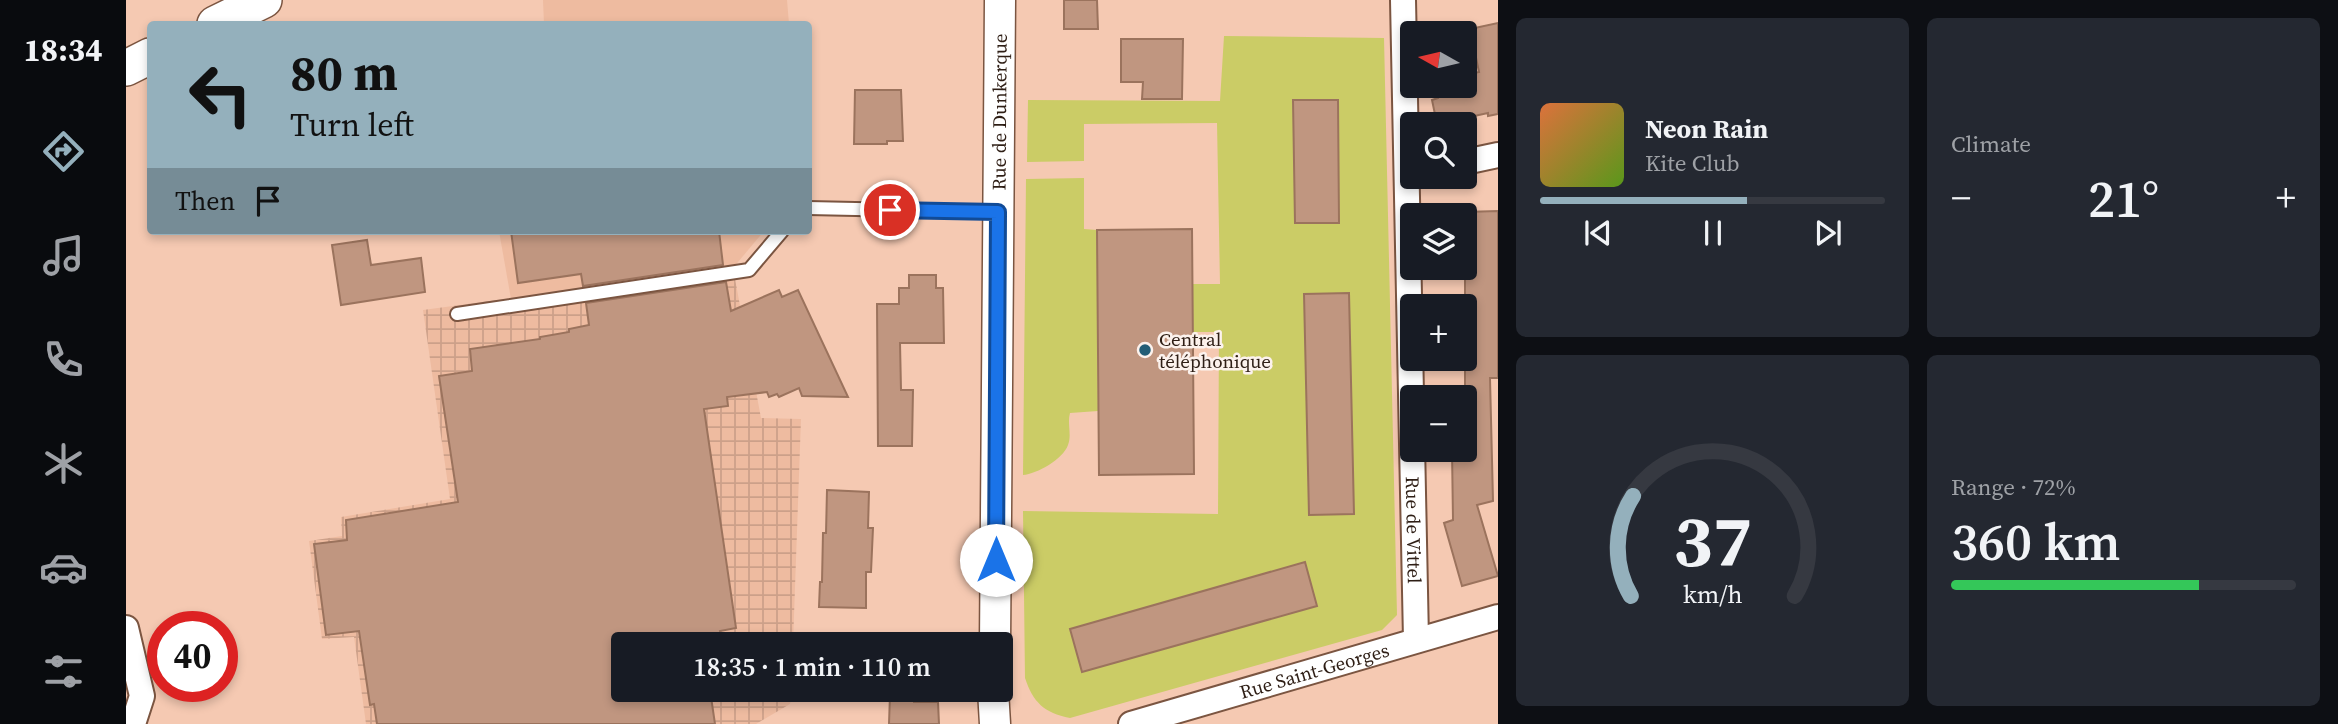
<!DOCTYPE html>
<html lang="en">
<head>
<meta charset="utf-8">
<style>
	body { margin:0; font-family:"Source Serif 4",serif; background:#242831; color:#f1f3f6; height:100vh; display:flex; flex-direction:column; font-size:26px; white-space:nowrap }
	* { box-sizing:border-box; margin:0 }
	p { font-size:23px; color:#9ea1a6 }
	.icon { flex:none; width:38px; height:38px; fill:none; stroke:currentColor; stroke-width:2; stroke-linecap:round; stroke-linejoin:round }
	.map { position:relative; flex:1; overflow:hidden }
	.drawer { display:flex; flex-direction:column; gap:18px; padding:18px; background:#0d0f14; width:840px }
	.drawer>* { flex:none }
	.hud { position:absolute; left:21px; top:21px; width:665px; height:214px; border-radius:7px; box-shadow:0 4px 10px #0003; background:#94b0bc; color:#111; overflow:hidden }
	.needle { width:46px; rotate:278deg }
	.buttons { position:absolute; left:1274px; top:21px; display:grid; gap:14px }
	.buttons a { display:grid; place-items:center; width:77px; height:77px; border-radius:7px; background:#171b24; box-shadow:0 4px 10px #0003; font-size:35px }
	.speed { position:absolute; left:21px; top:611px; display:flex; gap:14px; font-size:35px; font-weight:700; text-align:center }
	.speed>* { display:grid; place-content:center; width:91px; height:91px; border-radius:50%; background:#171b24; box-shadow:0 4px 10px #0003; line-height:1 }
	.speed .limit { border:10px solid #d22; background:#fff; color:#111 }
	.pin { position:absolute; display:grid; place-items:center; width:60px; height:60px; color:#fff; margin:-30px; border:4px solid #fff; border-radius:50%; box-shadow:0 2px 7px #0007 }
	.me { position:absolute; width:77px; margin:-38px; rotate:0deg; stroke-linejoin:round; filter:drop-shadow(0 0 5px #0008) }
	.turn { display:flex; align-items:center; gap:24px; height:147px; padding:0 28px; font-size:32px }
	.turn .icon { width:91px; height:91px; stroke-width:2.5 }
	.turn b { display:block; font-size:49px; line-height:60px }
	.then { display:flex; align-items:center; height:66px; padding:0 28px; background:#0003; gap:14px; font-size:26px }
	.big { font-size:52px; font-weight:600; line-height:1.1 }
	.drawer .card { flex:1; display:flex; flex-direction:column; justify-content:center; gap:10px; min-width:0; padding:0 24px; border-radius:10px; background:#242831 }
	.drawer .dial { align-items:center; gap:0 }
	.dial svg { height:182px; overflow:visible; fill:none; stroke:#363941; stroke-width:7; stroke-linecap:round; text-anchor:middle }
	.dial text { fill:#f1f3f6; stroke:none }
	.song { display:flex; align-items:center; gap:21px }
	.cover { width:84px; height:84px; border-radius:10px; background:linear-gradient(135deg,hsl(20 70% 55%),hsl(90 70% 35%)) }
	.played { height:7px; border-radius:4px; background:linear-gradient(90deg,#94b0bc 60%,#363941 60%) }
	.keys { display:flex; justify-content:space-around; direction:ltr }
	.heat { display:flex; justify-content:space-between; align-items:center; font-size:38px; direction:ltr }
	.charge { height:10px; border-radius:5px; background:linear-gradient(90deg,#34c759 72%,#363941 0) }
	.drawer .tiles { flex:1; display:grid; gap:18px; grid-template-columns:repeat(2,1fr) }
	.trip { position:absolute; left:485px; top:632px; width:402px; height:70px; border-radius:7px; background:#171b24; box-shadow:0 4px 10px #0003; font-weight:600; line-height:70px; text-align:center }
	main { display:flex; flex:1; min-height:0 }
	.tabs { display:flex; flex-direction:column; width:126px; justify-content:space-around; align-items:center; background:#090b0e; color:#9ea1a6 }
	.tabs .icon { width:49px; height:49px }
	.tabs .on { color:#94b0bc }
	.tabs b { font-size:32px; color:#f1f3f6 }
	.map>svg:first-child { display:block }
	.built { fill:#eebba0 }
	.industrial { fill:url(#industrial-grid) }
	.grass { fill:#cbcc66 }
	.building { fill:#c09680; stroke:#9b735d; stroke-width:2 }
	.lines { fill:none; stroke-linecap:round; stroke-linejoin:round }
	.service-casing { stroke:#7b5541; stroke-width:16 }
	.minor-casing { stroke:#7b5541; stroke-width:28 }
	.tertiary-casing { stroke:#7b5541; stroke-width:33 }
	.secondary-casing { stroke:#7b5541; stroke-width:38 }
	.service { stroke:#fff; stroke-width:12 }
	.minor { stroke:#fff; stroke-width:24 }
	.tertiary { stroke:#fff; stroke-width:30 }
	.secondary { stroke:#fff; stroke-width:35 }
	.route-casing { stroke:#114b97; stroke-width:18 }
	.route { stroke:#1a73e8; stroke-width:12 }
	.poi-dot { fill:#225d76; stroke:#fcf2ed; stroke-width:2.5 }
	.labels { text-anchor:middle; dominant-baseline:central; stroke-width:5; stroke-linejoin:round; paint-order:stroke }
	.street-label { font-size:19px; fill:#2e1e15; stroke:#fcf2ed }
	.poi-label { font-size:19px; fill:#2e1e15; stroke:#fcf2ed; text-anchor:start }
</style>
</head>
<body>
<main>
<nav class="tabs">
<b>18:34</b>
<svg class="icon on" aria-label="directions" viewBox="0 0 24 24"><path d="M12 3l9 9-9 9-9-9zM9 14v-3h6M13 9l2 2-2 2"/></svg>
<svg class="icon" aria-label="music" viewBox="0 0 24 24"><path d="M9 18V5l10-2v13"/><circle cx="6" cy="18" r="3"/><circle cx="16" cy="16" r="3"/></svg>
<svg class="icon" aria-label="phone" viewBox="0 0 24 24"><path d="M5 4h4l2 5-3 2q2 4 5 5l2-3 5 2v4C11 20 4 13 5 4z"/></svg>
<svg class="icon" aria-label="climate" viewBox="0 0 24 24"><path d="M12 3v18M4 7l16 10M4 17L20 7"/></svg>
<svg class="icon" aria-label="car" viewBox="0 0 24 24"><path d="M5 17H2v-5l4-1 3-4h7l3 4 3 1v5h-3M9 17h6M6 11h13"/><circle cx="7" cy="17" r="2"/><circle cx="17" cy="17" r="2"/></svg>
<svg class="icon" aria-label="filters" viewBox="0 0 24 24"><path d="M4 7h16M4 17h16"/><circle cx="9" cy="7" r="2"/><circle cx="15" cy="17" r="2"/></svg>
</nav>
<div class="map">
<svg width="1372" height="724" viewBox="0 0 1372 724">
	<defs>
		<pattern id="industrial-grid" width="8" height="8" patternUnits="userSpaceOnUse" patternTransform="scale(1.75)"><rect width="8" height="8" fill="#eebba0"/><path d="M0 4h8M4 0v8" fill="none" stroke="#cca089"/></pattern>
	</defs>
	<rect width="100%" height="100%" fill="#f5c9b2"/>
	<g class="built">
		<path d="M417,0H661L663,24H418Z"/>
		<path d="M373,231H638L607,268L385,299Z"/>
	</g>
	<path class="industrial" d="M607,268L635,418L675,419L667,644H497V690H665L664,704L630,724H240L228,637L196,639L183,541L216,536L215,517L324,499L297,310Z"/>
	<g class="grass">
		<path d="M1098,36L1258,38L1271,615L1256,630L944,718C918,713 907,702 899,678L897,511L1092,514L1093,332H1067V284H1094L1091,123L958,124V161L901,162L902,100L1094,101Z"/>
		<path d="M958,178V229L971,230L972,411L944,413C941,423 946,435 942,445C937,459 911,474 897,475L900,179Z"/>
	</g>
	<g class="building">
		<path d="M938,0H971L972,29H938Z"/>
		<path d="M1372,23V114L1362,116V113L1311,124L1306,100L1312,98L1310,86H1339V75L1353,72L1344,29Z"/>
		<path d="M995,39H1057L1056,99H1016L1017,82H995Z"/>
		<path d="M729,90H775L777,141H761V144H728Z"/>
		<path d="M1167,100H1212L1213,223H1169Z"/>
		<path d="M1372,211V378H1364L1367,501L1351,505L1372,576L1336,586L1318,523L1327,520L1326,450H1339V212Z"/>
		<path d="M1066,229L1068,474L973,475L971,230Z"/>
		<path d="M385,231H593L597,265L457,286L455,274L392,283Z"/>
		<path d="M241,240L245,265L295,258L299,292L215,305L206,245Z"/>
		<path d="M783,275H810V288H817L818,343H774L775,390H787L786,446H752L751,304H773V288H783Z"/>
		<path d="M600,282L605,311L653,290L656,297L672,290L722,397L676,396L673,388L653,397L651,394L643,397L641,392L601,397L602,406L578,409L610,628L594,631L596,644H497V690H584L589,724H251L248,704L244,705L233,631L200,635L188,544L221,540L220,520L332,502L313,376L346,371L344,349L414,339V337L443,332V329L463,325L460,303Z"/>
		<path d="M1223,293L1228,514L1183,515L1178,294Z"/>
		<path d="M701,490L743,492L742,528H747L745,572H740V608L693,607L694,582H696L697,533H700Z"/>
		<path d="M1179,562L1191,606L956,672L944,629Z"/>
		<path d="M764,695H788V702H812L813,724H763Z"/>
	</g>
	<g class="lines">
		<g class="service-casing">
			<g id="service">
				<path d="M682,208L872,212"/>
				<path d="M331,314L623,270L656,231"/>
			</g>
		</g>
		<g class="minor-casing">
			<g id="minor">
				<path id="s1" d="M1277,0L1290,640"/>
				<path d="M1339,162L1372,155"/>
				<path d="M0,628L16,696L7,724"/>
				<path id="s2" d="M1005,724L1372,617"/>
			</g>
		</g>
		<g class="tertiary-casing">
			<g id="tertiary">
				<path id="s3" d="M869,644L874,0"/>
				<path d="M867,690L869,724"/>
			</g>
		</g>
		<g class="secondary-casing">
			<g id="secondary">
				<path d="M89,24L138,0"/>
				<path d="M0,68L24,56"/>
			</g>
		</g>
		<use href="#service" class="service"/>
		<use href="#minor" class="minor"/>
		<use href="#tertiary" class="tertiary"/>
		<use href="#secondary" class="secondary"/>
	</g>
	<g class="lines">
		<g class="route-casing">
			<path id="route" d="M764,210L872,212L870,560"/>
		</g>
		<use href="#route" class="route"/>
	</g>
	<circle class="poi-dot" cx="1019" cy="350" r="7"/>
	<g class="labels">
		<g class="street-label">
			<text stroke="none"><textPath href="#s3" startOffset="532">Rue de Dunkerque</textPath></text>
			<text stroke="none"><textPath href="#s1" startOffset="530">Rue de Vittel</textPath></text>
			<text stroke="none"><textPath href="#s2" startOffset="191">Rue Saint-Georges</textPath></text>
		</g>
		<g class="poi-label">
			<text x="1033" y="339">Central<tspan x="1033" dy="22">téléphonique</tspan></text>
		</g>
	</g>
</svg>
<div class="buttons">
<a><svg class="needle" viewBox="-14 -14 28 28"><path d="M0-13l5 13h-10z" fill="#e53935"/><path d="M0 13l5-13h-10z" fill="#9ea1a6"/></svg></a>
<a><svg class="icon" aria-label="search" viewBox="0 0 24 24"><circle cx="10" cy="10" r="6"/><path d="M15 15l6 6"/></svg></a>
<a><svg class="icon" aria-label="layers" viewBox="0 0 24 24"><path d="M12 4l9 5-9 5-9-5zM3 14l9 5 9-5"/></svg></a>
<a>+</a>
<a>−</a>
</div>
<div class="speed"><div class="limit">40</div></div>
<div class="pin" style="left:764px;top:210px;background:#d93025"><svg class="icon" aria-label="arrive" viewBox="0 0 24 24"><path d="M6 21V4h12l-3 4 3 4H6"/></svg></div>
<svg class="me" style="left:870px;top:560px" viewBox="-20 -20 40 40"><circle r="19" fill="#fff"/><path d="M0-13L10 11 0 6-10 11z" fill="#1a73e8"/></svg>
<div class="trip">18:35 · 1 min · 110 m</div>
<div class="hud">
<div class="turn"><svg class="icon" aria-label="left" viewBox="0 0 24 24"><path d="M17 20v-9H6M10 6l-5 5 5 5"/></svg><div><b>80 m</b>Turn left</div></div>
<div class="then">Then<svg class="icon" aria-label="arrive" viewBox="0 0 24 24"><path d="M6 21V4h12l-3 4 3 4H6"/></svg></div>
</div>
</div>
<section class="drawer">
<div class="tiles">
<div class="card">
<div class="song"><i class="cover"></i><div><b>Neon Rain</b><p>Kite Club</p></div></div>
<div class="played"></div>
<div class="keys"><svg class="icon" aria-label="previous" viewBox="0 0 24 24"><path d="M18 5L8 12l10 7zM5 5v14"/></svg><svg class="icon" aria-label="pause" viewBox="0 0 24 24"><path d="M8 5v14M16 5v14"/></svg><svg class="icon" aria-label="next" viewBox="0 0 24 24"><path d="M6 5l10 7-10 7zM19 5v14"/></svg></div>
</div>
<div class="card"><p>Climate</p>
<div class="heat"><a>−</a><b class="big">21°</b><a>+</a></div>
</div>
<div class="card dial"><svg viewBox="0 0 100 80">
<path d="M14 69A42 42 0 1 1 86 69"/>
<path d="M14 69A42 42 0 0 1 15 25" stroke="#94b0bc"/>
<text x="50" y="56" font-size="32" font-weight="700">37</text>
<text x="50" y="72" font-size="11">km/h</text>
</svg></div>
<div class="card"><p>Range · 72%</p><b class="big">360 km</b><div class="charge"></div></div>
</div>
</section>
</main>
</body>
</html>
